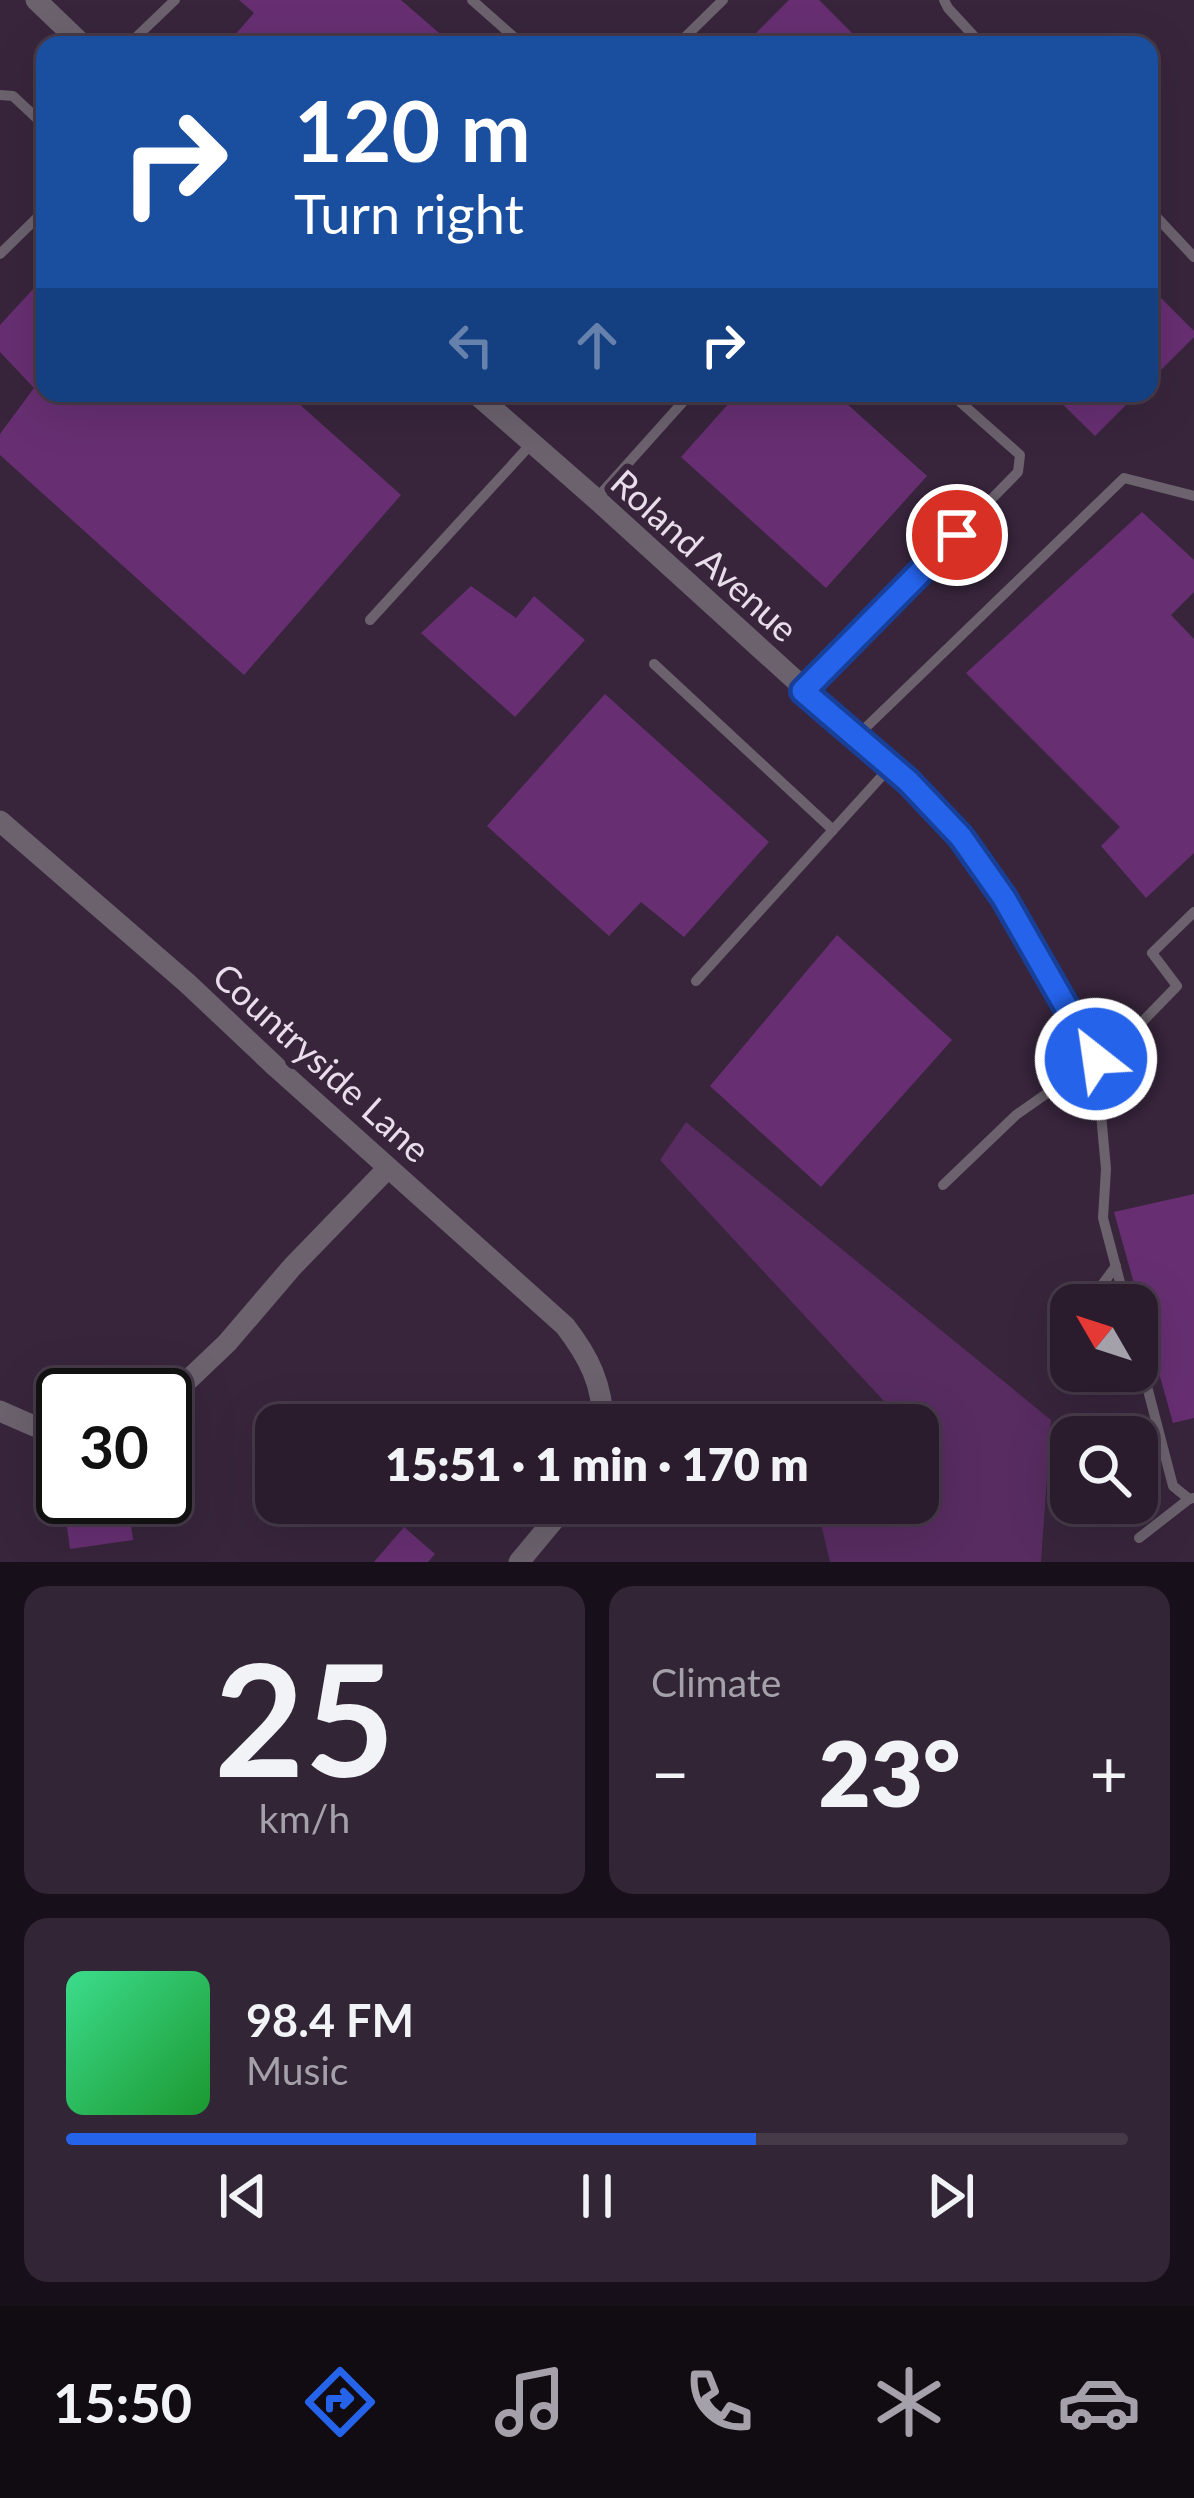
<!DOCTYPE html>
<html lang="en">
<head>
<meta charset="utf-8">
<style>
	body { margin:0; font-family:Lato,sans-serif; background:#322535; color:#f1f3f6; height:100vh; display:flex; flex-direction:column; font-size:45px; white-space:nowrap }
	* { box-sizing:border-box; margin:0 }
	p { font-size:39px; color:#a5a1aa }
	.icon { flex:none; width:66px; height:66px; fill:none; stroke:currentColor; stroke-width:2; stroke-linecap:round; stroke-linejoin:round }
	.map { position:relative; height:1562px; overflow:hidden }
	.details { display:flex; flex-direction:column; gap:24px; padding:24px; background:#170f19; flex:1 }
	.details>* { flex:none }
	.banner { position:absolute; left:36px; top:36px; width:1122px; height:366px; border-radius:24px; box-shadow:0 12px 48px #0002,0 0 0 3px #463a49; background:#1a4fa0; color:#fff; overflow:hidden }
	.needle { width:78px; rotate:309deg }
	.buttons { position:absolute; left:1050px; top:1284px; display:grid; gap:24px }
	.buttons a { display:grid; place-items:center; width:108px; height:108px; border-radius:24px; background:#2a1c2d; box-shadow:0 12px 48px #0002,0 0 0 3px #463a49; font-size:60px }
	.speed { position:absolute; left:36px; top:1368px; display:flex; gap:24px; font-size:60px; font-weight:700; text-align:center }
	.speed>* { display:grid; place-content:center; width:156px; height:156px; border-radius:50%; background:#2a1c2d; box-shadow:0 12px 48px #0002,0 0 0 3px #463a49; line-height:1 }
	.speed .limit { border:6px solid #111; border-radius:18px; background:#fff; color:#111 }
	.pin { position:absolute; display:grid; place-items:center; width:102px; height:102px; color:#fff; margin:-51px; border:6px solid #fff; border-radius:50%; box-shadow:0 3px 12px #0007 }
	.me { position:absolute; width:132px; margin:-66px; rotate:330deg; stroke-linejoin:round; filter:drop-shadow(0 0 9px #0008) }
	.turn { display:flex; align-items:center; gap:42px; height:252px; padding:0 60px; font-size:54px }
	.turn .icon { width:156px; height:156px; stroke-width:2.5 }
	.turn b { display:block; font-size:84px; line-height:102px }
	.lanes { display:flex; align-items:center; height:114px; padding:0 60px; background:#0003; justify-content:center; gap:60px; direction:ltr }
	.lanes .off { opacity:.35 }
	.big { font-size:90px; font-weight:800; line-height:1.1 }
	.details .widget { flex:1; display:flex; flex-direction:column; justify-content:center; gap:18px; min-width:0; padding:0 42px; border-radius:24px; background:#322535 }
	.details .dial { align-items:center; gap:0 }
	.dial b { font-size:156px; line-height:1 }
	.song { display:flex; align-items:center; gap:36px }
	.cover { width:144px; height:144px; border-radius:18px; background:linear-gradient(135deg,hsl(150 70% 55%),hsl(130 70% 35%)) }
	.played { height:12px; border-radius:6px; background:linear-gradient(90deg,#2563eb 65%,#463a49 65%) }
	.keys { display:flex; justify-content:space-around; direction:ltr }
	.heat { display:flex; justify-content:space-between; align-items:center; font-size:66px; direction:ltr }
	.details .tiles { flex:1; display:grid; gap:24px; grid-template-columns:1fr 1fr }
	.widget:last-child { grid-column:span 2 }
	.trip { position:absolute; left:255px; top:1404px; width:684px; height:120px; border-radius:24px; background:#2a1c2d; box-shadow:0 12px 48px #0002,0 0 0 3px #463a49; font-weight:800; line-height:120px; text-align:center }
	.menu { display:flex; height:192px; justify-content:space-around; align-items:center; background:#110b12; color:#a5a1aa }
	.menu .icon { width:84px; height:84px }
	.menu .current { color:#2563eb }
	.menu b { font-size:54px; color:#f1f3f6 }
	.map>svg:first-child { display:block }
	.green { fill:#582c61 }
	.building { fill:#672f72 }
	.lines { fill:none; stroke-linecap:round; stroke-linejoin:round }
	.lane { stroke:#6b626d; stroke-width:10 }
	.street { stroke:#6b626d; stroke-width:21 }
	.route-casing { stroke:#184099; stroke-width:30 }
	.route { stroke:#2563eb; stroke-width:21 }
	.labels { text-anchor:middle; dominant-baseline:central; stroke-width:12; stroke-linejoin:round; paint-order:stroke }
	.street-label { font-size:36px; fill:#e9ddeb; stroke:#38253c }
</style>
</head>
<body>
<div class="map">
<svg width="1194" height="1562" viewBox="0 0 1194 1562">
	<rect width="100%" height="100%" fill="#38253c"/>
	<path class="green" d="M686,1122L1051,1420L1041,1562H830L816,1503H918V1425H881L895,1413L660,1160Z"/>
	<g class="building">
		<path d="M239,0H401L453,45H245L234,36L254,13Z"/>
		<path d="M789,0H819L864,45H744Z"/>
		<path d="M45,276V393H287L401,495L244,675L0,455V434L34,388L0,352V325Z"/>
		<path d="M1149,286L1194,331V337L1149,382Z"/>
		<path d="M738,393H835L927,476L826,588L681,457Z"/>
		<path d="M1051,393H1138L1095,436Z"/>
		<path d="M1142,512L1194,560V592L1171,615L1194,639V853L1146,898L1101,846L1120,827L966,673Z"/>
		<path d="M471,586L516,618L534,596L585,640L515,717L421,633Z"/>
		<path d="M605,694L769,842L684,937L641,902L609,936L487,826Z"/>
		<path d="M837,935L952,1040L821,1187L710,1086Z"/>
		<path d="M1194,1194V1418L1173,1423L1114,1212Z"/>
		<path d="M120,1497H127L133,1540L70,1549L64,1505Z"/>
		<path d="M404,1527L435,1554L428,1562H374Z"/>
	</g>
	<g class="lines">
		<g class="lane">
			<path d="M472,0L515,38L509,45"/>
			<path d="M944,0L948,8L982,45"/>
			<path d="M128,45L175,0"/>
			<path d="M677,45L723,0"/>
			<path d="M0,95L13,96L45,126"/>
			<path d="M1149,209L1194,257"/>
			<path d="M0,254L45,210"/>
			<path d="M596,499L691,393"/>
			<path d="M370,620L532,443"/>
			<path d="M654,664L833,830"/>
			<path d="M804,690L1018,472L1020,455L950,393"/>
			<path d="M857,736L1124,478L1194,496"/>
			<path d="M696,981L891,766"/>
			<path d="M1096,1059L1106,1169L1103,1218L1126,1305"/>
			<path d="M943,1185L1016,1115L1096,1059L1113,1052L1177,986L1152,953L1194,912"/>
			<path d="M1087,1305L1116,1266"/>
			<path d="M1137,1348L1173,1486L1189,1499L1194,1498"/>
			<path d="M1139,1538L1189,1499"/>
		</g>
		<g class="street">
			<path d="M36,0L83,45"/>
			<path d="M475,393L596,499L937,809L985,868L1096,1059"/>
			<path d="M0,821L187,983L276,1067L565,1326C589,1357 603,1385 603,1425"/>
			<path d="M165,1402L227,1343L293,1266L388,1168"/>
			<path d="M0,1411L34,1426L63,1432"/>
			<path d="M519,1562L568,1503"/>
		</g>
	</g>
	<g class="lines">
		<g class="route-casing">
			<path id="route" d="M957,535L803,691L908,781L961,837L1004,898L1096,1059"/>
		</g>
		<use href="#route" class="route"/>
	</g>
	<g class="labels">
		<g class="street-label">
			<text transform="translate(705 555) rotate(42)">Roland Avenue</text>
			<text transform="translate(322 1062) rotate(42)">Countryside Lane</text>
		</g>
	</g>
</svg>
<div class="buttons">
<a><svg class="needle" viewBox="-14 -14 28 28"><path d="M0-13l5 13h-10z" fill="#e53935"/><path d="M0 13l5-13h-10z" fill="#a5a1aa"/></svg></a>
<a><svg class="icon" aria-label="search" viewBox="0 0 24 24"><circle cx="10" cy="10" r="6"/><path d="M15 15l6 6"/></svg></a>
</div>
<div class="speed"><div class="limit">30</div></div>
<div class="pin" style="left:957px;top:535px;background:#d93025"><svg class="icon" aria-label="arrive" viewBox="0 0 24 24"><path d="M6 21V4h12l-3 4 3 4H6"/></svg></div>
<svg class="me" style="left:1096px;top:1059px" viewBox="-20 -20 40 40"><circle r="17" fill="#2563eb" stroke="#fff" stroke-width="3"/><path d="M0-11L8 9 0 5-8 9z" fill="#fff"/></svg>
<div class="trip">15:51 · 1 min · 170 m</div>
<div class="banner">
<div class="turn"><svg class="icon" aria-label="right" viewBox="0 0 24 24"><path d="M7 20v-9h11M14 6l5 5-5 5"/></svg><div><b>120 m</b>Turn right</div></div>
<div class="lanes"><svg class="icon off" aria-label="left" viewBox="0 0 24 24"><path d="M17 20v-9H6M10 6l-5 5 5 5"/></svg><svg class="icon off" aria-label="ahead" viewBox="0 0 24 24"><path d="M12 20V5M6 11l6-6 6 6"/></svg><svg class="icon" aria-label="right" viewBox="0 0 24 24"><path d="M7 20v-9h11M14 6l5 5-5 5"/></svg></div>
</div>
</div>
<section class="details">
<div class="tiles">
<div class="widget dial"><b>25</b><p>km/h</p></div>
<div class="widget"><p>Climate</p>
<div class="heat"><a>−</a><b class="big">23°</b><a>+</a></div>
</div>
<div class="widget">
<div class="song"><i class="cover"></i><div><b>98.4 FM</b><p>Music</p></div></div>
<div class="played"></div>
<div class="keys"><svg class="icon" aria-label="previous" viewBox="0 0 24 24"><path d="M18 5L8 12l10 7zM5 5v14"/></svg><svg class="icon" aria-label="pause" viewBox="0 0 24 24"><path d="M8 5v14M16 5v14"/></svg><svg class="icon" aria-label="next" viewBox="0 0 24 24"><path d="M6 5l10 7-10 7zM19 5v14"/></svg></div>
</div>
</div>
</section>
<nav class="menu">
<b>15:50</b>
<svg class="icon current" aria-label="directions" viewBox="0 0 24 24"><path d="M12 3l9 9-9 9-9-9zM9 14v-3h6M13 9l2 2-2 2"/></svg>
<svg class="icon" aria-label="music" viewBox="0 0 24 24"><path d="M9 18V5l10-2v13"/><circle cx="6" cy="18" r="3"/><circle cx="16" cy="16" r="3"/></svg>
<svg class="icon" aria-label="phone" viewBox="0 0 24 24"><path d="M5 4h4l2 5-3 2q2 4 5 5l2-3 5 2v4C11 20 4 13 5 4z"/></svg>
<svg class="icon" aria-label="climate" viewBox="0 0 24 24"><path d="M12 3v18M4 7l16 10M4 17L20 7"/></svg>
<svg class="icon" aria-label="car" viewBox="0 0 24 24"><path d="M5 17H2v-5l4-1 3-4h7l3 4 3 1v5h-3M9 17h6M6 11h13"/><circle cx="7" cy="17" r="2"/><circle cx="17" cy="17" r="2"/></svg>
</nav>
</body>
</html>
